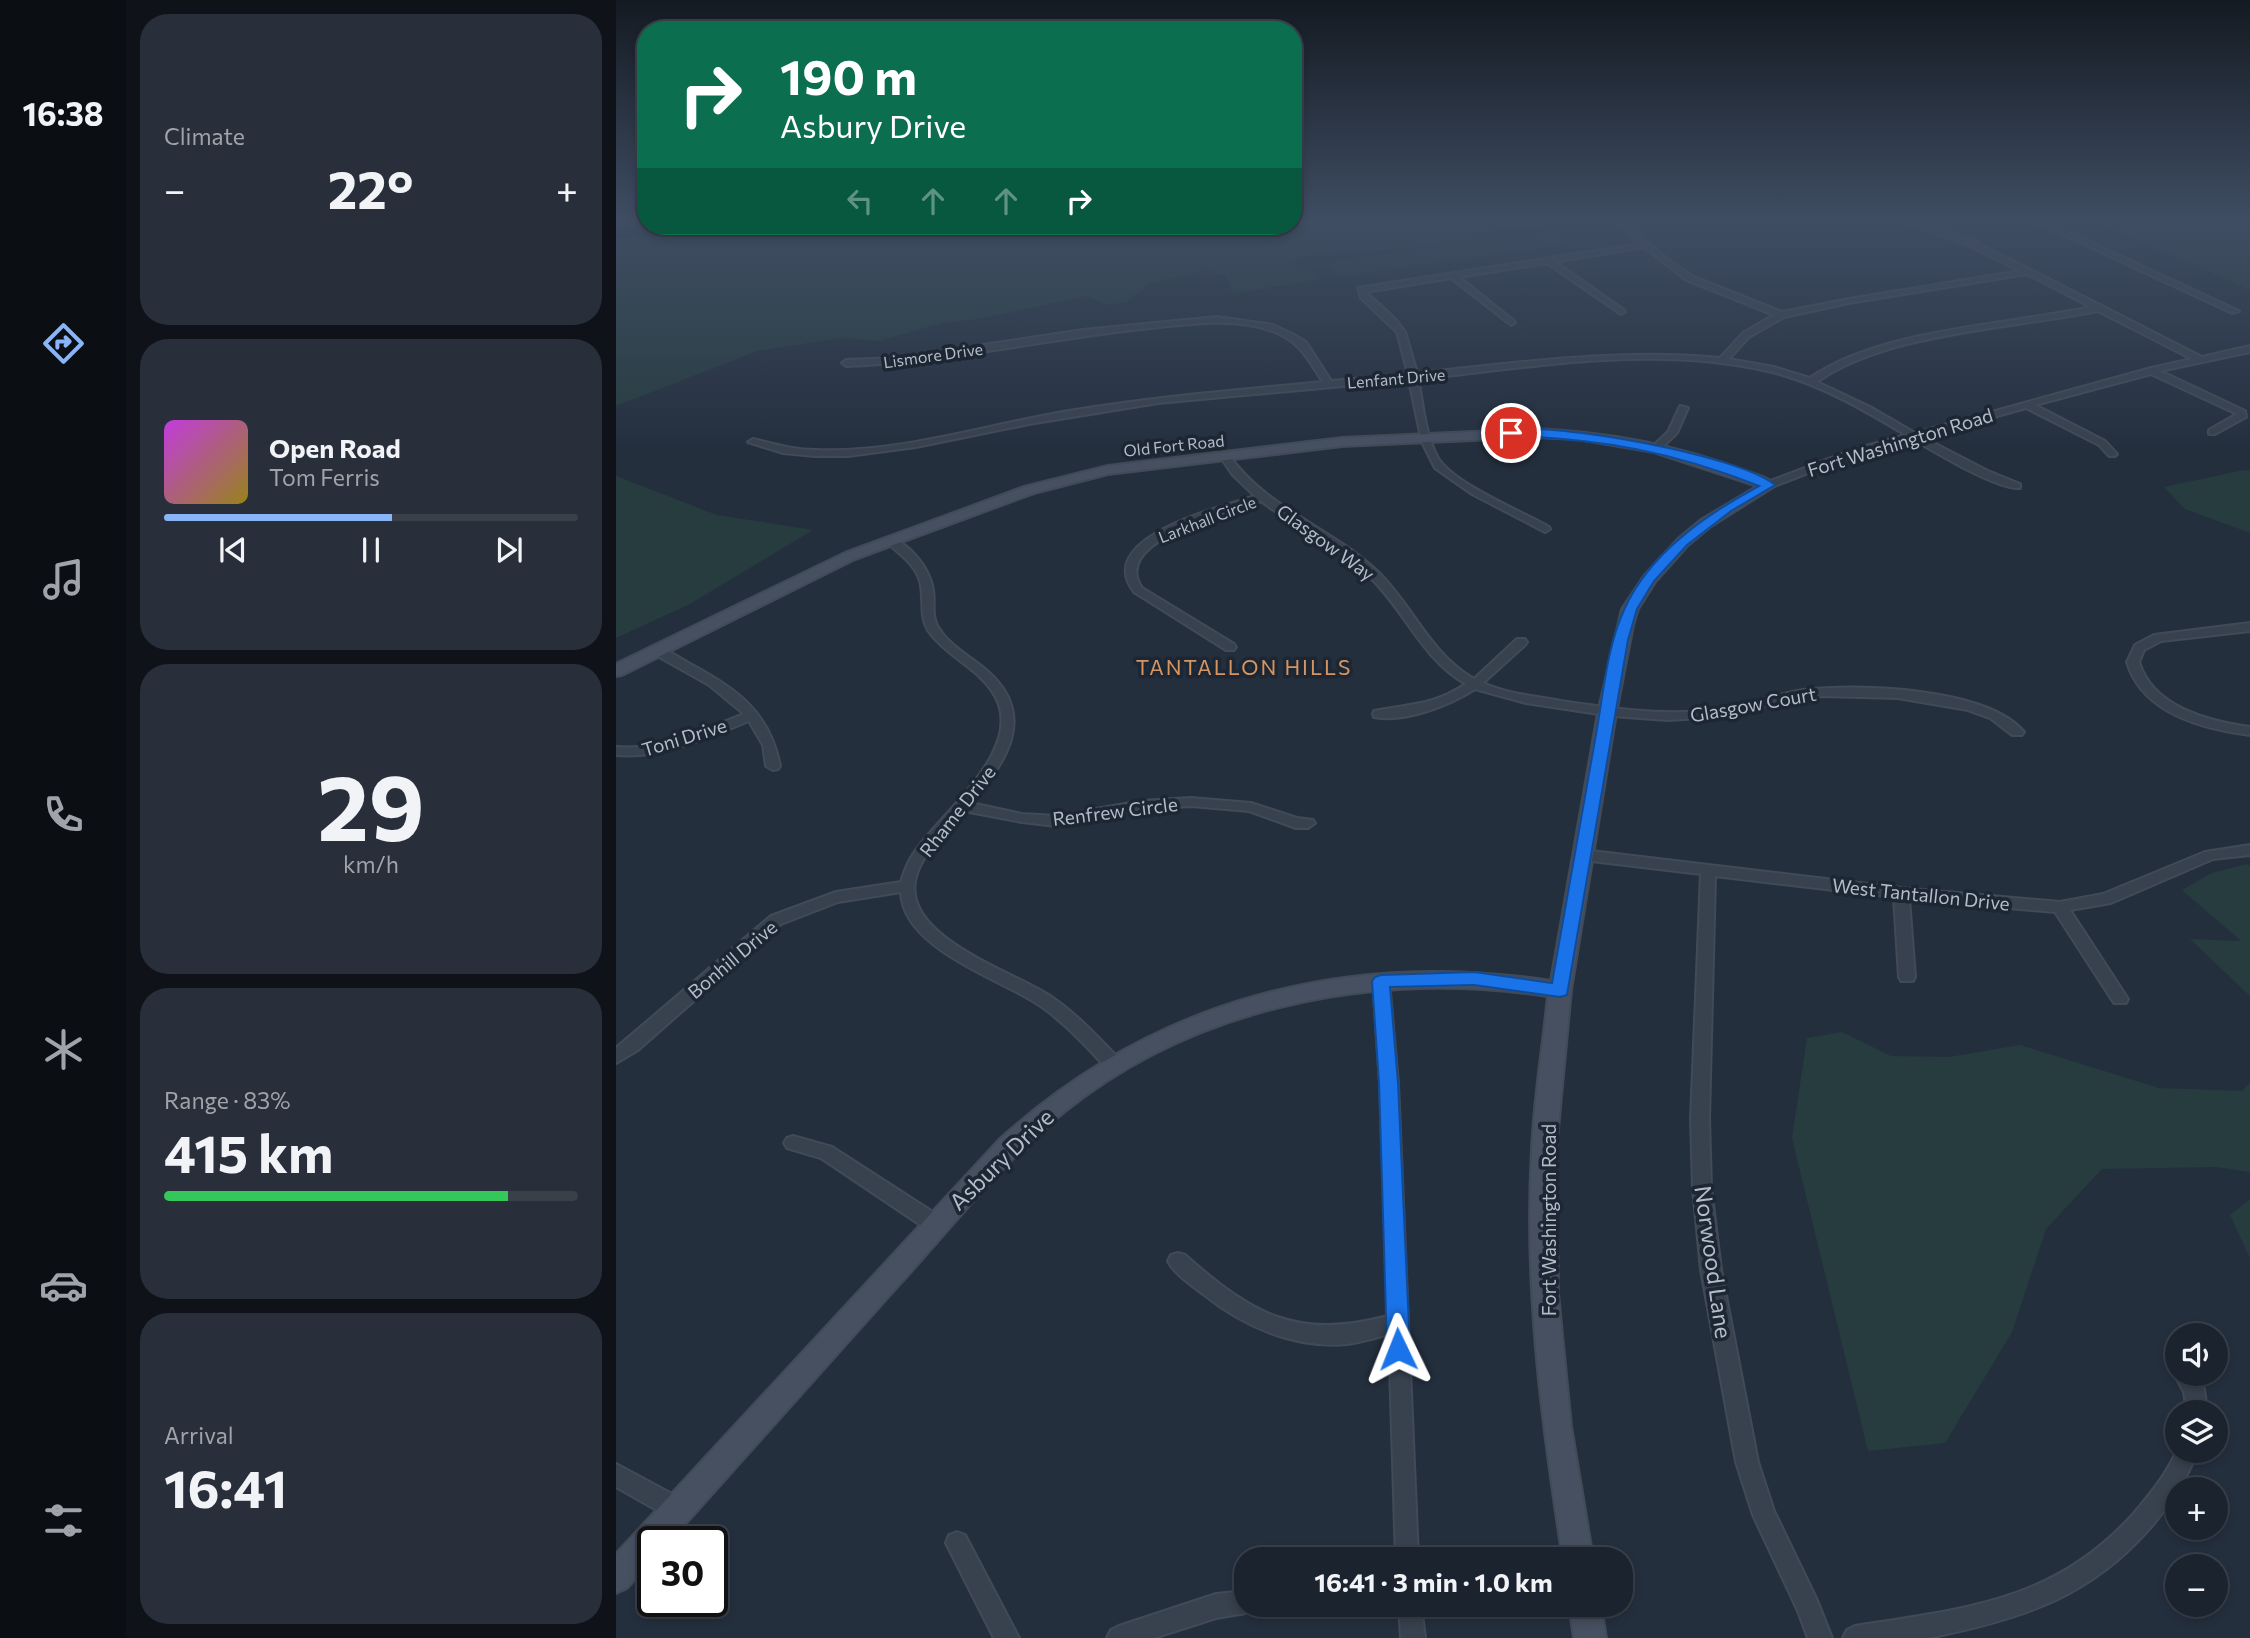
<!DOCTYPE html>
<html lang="en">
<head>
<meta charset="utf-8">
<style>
	body { margin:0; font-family:Commissioner,sans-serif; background:#282f3a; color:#f1f3f6; height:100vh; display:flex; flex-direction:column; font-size:26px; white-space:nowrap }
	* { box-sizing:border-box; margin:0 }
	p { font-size:23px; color:#a0a4aa }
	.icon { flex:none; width:38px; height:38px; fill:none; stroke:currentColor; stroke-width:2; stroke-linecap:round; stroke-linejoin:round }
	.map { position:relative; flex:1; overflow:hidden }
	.drawer { display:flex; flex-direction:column; gap:14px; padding:14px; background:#0f1319; width:490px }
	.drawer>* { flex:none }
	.top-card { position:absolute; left:21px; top:21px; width:665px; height:214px; border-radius:28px; box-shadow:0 4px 10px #0003,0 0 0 2px #39404a; background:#0b6e4f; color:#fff; overflow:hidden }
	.tools { position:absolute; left:1549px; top:1323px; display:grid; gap:14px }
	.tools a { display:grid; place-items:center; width:63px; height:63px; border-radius:50%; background:#1b232e; box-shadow:0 4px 10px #0003,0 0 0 2px #39404a; font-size:35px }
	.speed { position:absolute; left:21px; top:1526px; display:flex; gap:14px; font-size:35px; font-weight:700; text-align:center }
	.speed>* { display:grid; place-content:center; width:91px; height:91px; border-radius:50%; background:#1b232e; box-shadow:0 4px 10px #0003,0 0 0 2px #39404a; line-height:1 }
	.speed .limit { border:4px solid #111; border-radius:10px; background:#fff; color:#111 }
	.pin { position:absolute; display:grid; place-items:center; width:60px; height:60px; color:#fff; margin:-30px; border:4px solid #fff; border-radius:50%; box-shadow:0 2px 7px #0007 }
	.me { position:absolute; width:77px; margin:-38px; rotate:358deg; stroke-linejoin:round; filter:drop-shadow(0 0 5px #0008) }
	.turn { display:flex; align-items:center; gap:24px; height:147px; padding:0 28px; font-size:32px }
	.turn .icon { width:91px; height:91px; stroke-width:2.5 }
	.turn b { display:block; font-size:49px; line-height:60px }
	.lanes { display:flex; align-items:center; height:66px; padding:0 28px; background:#0003; justify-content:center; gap:35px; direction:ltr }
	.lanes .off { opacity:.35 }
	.big { font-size:52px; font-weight:700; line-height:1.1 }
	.drawer .widget { flex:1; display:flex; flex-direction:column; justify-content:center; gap:10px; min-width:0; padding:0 24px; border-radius:28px; background:#282f3a }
	.drawer .dial { align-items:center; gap:0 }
	.dial b { font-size:91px; line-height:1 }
	.song { display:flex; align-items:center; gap:21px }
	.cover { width:84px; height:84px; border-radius:10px; background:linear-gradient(135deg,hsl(290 70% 55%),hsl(50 70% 35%)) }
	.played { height:7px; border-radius:4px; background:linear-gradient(90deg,#8ab4f8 55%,#39404a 55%) }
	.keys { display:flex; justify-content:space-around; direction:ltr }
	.heat { display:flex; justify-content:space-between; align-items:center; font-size:38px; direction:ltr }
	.charge { height:10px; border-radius:5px; background:linear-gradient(90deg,#34c759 83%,#39404a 0) }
	.trip { position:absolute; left:618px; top:1547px; width:399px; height:70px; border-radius:28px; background:#1b232e; box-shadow:0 4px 10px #0003,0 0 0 2px #39404a; font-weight:700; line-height:70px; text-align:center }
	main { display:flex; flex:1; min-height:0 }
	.tabs { display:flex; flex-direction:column; width:126px; justify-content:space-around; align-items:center; background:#0b0e12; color:#a0a4aa }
	.tabs .icon { width:49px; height:49px }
	.tabs .active { color:#8ab4f8 }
	.tabs b { font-size:32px; color:#f1f3f6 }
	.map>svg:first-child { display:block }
	.green { fill:#263c3f }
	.water { fill:#17263c }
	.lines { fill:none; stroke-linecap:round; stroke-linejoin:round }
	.street-casing { stroke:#414a57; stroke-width:4 }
	.secondary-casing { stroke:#414a57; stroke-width:4 }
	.street { fill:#38414e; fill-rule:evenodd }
	.secondary { fill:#465061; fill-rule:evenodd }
	.route { fill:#1a73e8; stroke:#114b97; stroke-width:2 }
	.labels { text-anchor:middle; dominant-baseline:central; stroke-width:7; stroke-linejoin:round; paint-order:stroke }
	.far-street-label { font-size:16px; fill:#b4bcc9; stroke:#1d2633 }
	.street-label { font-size:19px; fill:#b4bcc9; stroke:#1d2633 }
	.neighbourhood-label { font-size:21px; letter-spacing:2px; fill:#d59563; stroke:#1d2633 }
	.near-street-label { font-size:23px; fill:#b4bcc9; stroke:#1d2633 }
</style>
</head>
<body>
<main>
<nav class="tabs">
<b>16:38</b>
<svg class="icon active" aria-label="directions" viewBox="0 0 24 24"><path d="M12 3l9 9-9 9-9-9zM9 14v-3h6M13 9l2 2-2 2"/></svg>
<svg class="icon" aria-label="music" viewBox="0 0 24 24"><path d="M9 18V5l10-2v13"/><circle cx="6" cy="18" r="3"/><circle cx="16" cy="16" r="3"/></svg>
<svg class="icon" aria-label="phone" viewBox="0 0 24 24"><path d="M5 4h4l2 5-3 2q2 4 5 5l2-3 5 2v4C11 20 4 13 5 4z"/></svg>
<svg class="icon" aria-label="climate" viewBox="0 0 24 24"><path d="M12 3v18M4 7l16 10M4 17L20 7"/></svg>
<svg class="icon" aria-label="car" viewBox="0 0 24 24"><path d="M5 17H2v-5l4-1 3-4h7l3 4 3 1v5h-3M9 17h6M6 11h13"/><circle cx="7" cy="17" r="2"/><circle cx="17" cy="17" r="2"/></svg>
<svg class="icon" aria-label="filters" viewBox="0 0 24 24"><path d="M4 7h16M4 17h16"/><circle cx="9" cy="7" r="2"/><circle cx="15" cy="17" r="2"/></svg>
</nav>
<section class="drawer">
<div class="widget"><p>Climate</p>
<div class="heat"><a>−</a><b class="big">22°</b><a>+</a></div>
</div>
<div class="widget">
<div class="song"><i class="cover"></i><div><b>Open Road</b><p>Tom Ferris</p></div></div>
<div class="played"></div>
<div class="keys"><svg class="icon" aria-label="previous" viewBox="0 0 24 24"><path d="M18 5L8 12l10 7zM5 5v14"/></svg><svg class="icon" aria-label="pause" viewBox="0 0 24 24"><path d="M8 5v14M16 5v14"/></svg><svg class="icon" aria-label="next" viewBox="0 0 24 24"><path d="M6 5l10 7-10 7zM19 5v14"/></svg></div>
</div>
<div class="widget dial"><b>29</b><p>km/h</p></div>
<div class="widget"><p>Range · 83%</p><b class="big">415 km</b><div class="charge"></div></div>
<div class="widget"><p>Arrival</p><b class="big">16:41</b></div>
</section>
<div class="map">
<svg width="1634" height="1638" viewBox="0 0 1634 1638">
	<rect width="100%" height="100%" fill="#242f3e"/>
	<g class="green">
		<path d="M677,219H943L946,223L893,227L858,235L863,241L941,231L956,244L723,277L707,263L831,245L683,257L677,261L683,266L694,269L705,279L618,293L609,275L590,271L534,283L511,302L491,305L471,296L362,319L326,323L263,341L224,338L141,351L0,406V238L109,234L175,227L677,226Z"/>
		<path d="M1472,219H1634V290Z"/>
		<path d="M1628,470L1634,471V533L1569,509L1548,487Z"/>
		<path d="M0,476L101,515L197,530L74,604L0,638Z"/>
		<path d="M1631,864L1634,866V996L1574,939L1625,941L1566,890L1596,873Z"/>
		<path d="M1226,1032L1275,1056L1333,1057L1404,1045L1543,1088L1626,1091L1634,1083V1172L1600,1167L1486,1169L1430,1229L1396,1332L1329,1443L1252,1451L1176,1138L1191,1038Z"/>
		<path d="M1634,1199V1258L1614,1215Z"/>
	</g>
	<path class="water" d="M30,219V226H296L285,228L175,227L109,234L0,238V219Z"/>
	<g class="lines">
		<g class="street-casing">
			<g id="street">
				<path d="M888,219H954L907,225Z"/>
				<path d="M997,219H1005L1051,259L1076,276L1166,312L1233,299L1404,271L1350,244L1281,219H1293L1356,240L1586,357L1634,346V352L1544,371L1629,411L1630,417L1599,434H1593V430L1621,414L1535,374L1419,405L1489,441L1501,454L1499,456H1493L1483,445L1410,408L1306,437L1372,471L1404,484V488C1381,490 1319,452 1297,439L1242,454L1153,488L1149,487V483L1236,450L1290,435C1248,410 1204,384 1156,372C1041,344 917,367 802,379C807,404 809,435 822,458C838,484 905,511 933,527L934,529L929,532L856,494L819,468L806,442L793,380L542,403L413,424L300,447L232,456H199L167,453L132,442L137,439C158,444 178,450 200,450C285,453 369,425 453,411C537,397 622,390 707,382C691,358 685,342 656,331C617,316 566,325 525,329C426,340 329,362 230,366L226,363L230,360L279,358L467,330L601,317L657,325L676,334L690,342L715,381L792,374L781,332L745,298L742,288L1024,244ZM1028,247L1070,280L1158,315L1127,333L1104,358C1003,348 901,363 801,373L789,332L779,319L750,292L835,278L895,325L899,323L898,321L843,277L931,263L1005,314L1009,312L1008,310L939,262ZM1411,274L1475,307C1391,325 1264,329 1194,378L1158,367L1113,359L1133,337L1168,317L1233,303ZM1482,311L1576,359L1535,368L1299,433L1254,407L1201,382C1269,333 1399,328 1482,311Z"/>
				<path d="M1414,219H1424L1623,311L1616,313Z"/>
				<path d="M1064,406L1072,408L1061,433L1043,450H1037V446L1052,432Z"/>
				<path d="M609,453L612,454C650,509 715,527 762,572C797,606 814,654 858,679L901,639H909L911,642L909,645L867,683C892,694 918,696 945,701C992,708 1040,715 1088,711C1122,708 1154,695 1188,690C1241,683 1372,688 1408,732L1406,735H1396L1374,718L1352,710L1282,698L1207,696L1175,700L1102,717L1052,720L996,716L910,703L859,689C834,705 789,723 758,717L757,714L758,711C796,703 814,707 850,684C806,659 789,611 754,577C722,546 680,528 645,501C616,511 493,540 526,588L618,644L620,647L618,650H610L518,592C476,537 606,507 639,496L616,474L604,456Z"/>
				<path d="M275,538C295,545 314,569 317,590C319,602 315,616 322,627C333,646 354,656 370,670C422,714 391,762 355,803L406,814L440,816L526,801L575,798L635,803L681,818L697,820L699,823L692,828H680L633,811L575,806L526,809L440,826L406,822L348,811C331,830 304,854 299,881C289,938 396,971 434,996C461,1014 483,1038 505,1061L507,1066L505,1071L499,1072L493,1071C472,1048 451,1025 426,1007C385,978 287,950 285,892L222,902L165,924L22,1050L0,1063V1048L155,916L220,892L285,882C288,872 292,861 298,853C325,812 415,746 376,691C360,667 331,656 314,633C302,617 309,599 304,581C298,562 282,554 270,541Z"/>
				<path d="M1634,623V631L1545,641L1528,650L1523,662C1537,707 1591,721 1634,727V735C1586,729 1526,713 1511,662L1519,645L1538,635Z"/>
				<path d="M42,647C54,651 65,659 76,665C121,689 154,713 164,766L162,769L157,770L150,766L147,745L133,721C90,738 48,759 0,755V747C46,751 86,730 128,714L93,685L38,654L36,651Z"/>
				<path d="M1634,845V855L1597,859L1495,903L1454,910L1512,999L1510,1003H1498L1439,912L1293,899L1299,977L1297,981H1285L1283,977L1278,897L1099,876L1093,1119L1095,1188L1105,1270L1142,1462L1158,1511L1200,1598L1216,1638H1192L1182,1611L1137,1515L1120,1462L1085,1270L1077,1188L1075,1119L1085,874L967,860L960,855L967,850L1285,888L1444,902L1487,894L1589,852Z"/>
				<path d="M765,975L771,977L773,981L782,1083L802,1559H780L773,1334C759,1338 745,1342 731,1344C678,1349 627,1326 587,1294C576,1285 559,1275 552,1261L555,1255L562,1253L569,1255C637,1315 680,1340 772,1316L764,1083L757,981L759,977Z"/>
				<path d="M177,1136L216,1147L326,1218L328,1224L326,1230L319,1232L312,1230L205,1158L171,1148L168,1143L171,1138Z"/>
				<path d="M1561,1367V1374H1580L1588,1389L1591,1412H1571L1568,1392L1558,1374Z"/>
				<path d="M1561,1450L1582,1451C1570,1480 1555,1504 1534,1528C1475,1596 1408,1618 1322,1636L1310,1638H1227L1231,1630L1239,1626C1349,1609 1441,1601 1519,1512C1535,1493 1552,1472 1561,1450Z"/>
				<path d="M0,1464L69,1501L72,1509L69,1517L61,1520L53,1517L0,1487Z"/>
				<path d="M341,1532L349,1535L403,1638H378L330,1543L333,1535Z"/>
				<path d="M630,1591V1605H640L638,1610L630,1613L600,1618L538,1638H491L495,1630L503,1626L600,1594Z"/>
				<path d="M783,1605H805L809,1638H785Z"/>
			</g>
		</g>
		<g class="secondary-casing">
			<g id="secondary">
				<path d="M919,429C989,432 1060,445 1126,470C1137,474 1152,477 1160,485L1095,526L1072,545L1039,582L1022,609L1017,625L1000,713L955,990L940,1150L942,1294L955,1426L977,1559H947C926,1424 908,1287 916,1150C918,1099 927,1047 932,996C765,971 583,1003 448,1112C385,1163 335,1228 281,1287C205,1372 129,1457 53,1542H37V1559L11,1588L0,1593V1554L383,1140C538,999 730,950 935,981L982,713L1006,609L1028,576L1062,539L1085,520L1142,486L1038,452L962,439L919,437L726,446L492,474L418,493L239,559L6,675L0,676V664L229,553L408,487L492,466L726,438Z"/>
				<path d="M953,1605H985L990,1638H958Z"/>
			</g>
		</g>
		<use href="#street" class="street"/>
		<use href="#secondary" class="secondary"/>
	</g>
	<linearGradient id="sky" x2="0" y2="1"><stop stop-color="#141a22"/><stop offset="0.49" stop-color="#3f4d63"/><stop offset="1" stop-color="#3f4d63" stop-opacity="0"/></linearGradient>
	<rect width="1634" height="449" fill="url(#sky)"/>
	<path class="route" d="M891,430C939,422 1123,455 1159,485L1115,511L1071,545L1038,581L1021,609L1012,640L951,995L944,997L858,985L774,987L782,1083L794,1349L790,1357L782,1360L774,1357L771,1349L763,1083L756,981L759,977L765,975L858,972L936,983C951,902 965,821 979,740C987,698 990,649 1008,610C1033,553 1091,514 1143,486C1058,452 987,439 895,436L889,433Z"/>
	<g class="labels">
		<g class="far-street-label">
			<text transform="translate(317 355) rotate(-8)">Lismore Drive</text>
			<text transform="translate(780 378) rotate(-5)">Lenfant Drive</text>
			<text transform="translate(558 445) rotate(-6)">Old Fort Road</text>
			<text transform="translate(591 519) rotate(-21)">Larkhall Circle</text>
		</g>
		<g class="street-label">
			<text transform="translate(1284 442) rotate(-17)">Fort Washington Road</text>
			<text transform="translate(710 542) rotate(36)">Glasgow Way</text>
			<text transform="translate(1137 704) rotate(-10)">Glasgow Court</text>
			<text transform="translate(68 737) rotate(-17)">Toni Drive</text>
			<text transform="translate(341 811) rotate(-52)">Rhame Drive</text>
			<text transform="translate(499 811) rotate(-7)">Renfrew Circle</text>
			<text transform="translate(1305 894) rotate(6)">West Tantallon Drive</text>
			<text transform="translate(116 959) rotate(-40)">Bonhill Drive</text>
			<text transform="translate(932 1220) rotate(-90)">Fort Washington Road</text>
		</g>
		<g class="neighbourhood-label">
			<text x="628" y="666">TANTALLON HILLS</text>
		</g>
		<g class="near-street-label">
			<text transform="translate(385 1159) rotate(-44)">Asbury Drive</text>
			<text transform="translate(1098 1262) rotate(82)">Norwood Lane</text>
		</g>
	</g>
</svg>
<div class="tools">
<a><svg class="icon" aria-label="sound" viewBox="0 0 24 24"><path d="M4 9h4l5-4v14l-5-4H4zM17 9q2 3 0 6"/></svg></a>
<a><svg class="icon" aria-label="layers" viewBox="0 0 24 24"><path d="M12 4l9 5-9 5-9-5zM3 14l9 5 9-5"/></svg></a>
<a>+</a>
<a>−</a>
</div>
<div class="speed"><div class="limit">30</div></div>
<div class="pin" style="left:895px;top:433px;background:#d93025"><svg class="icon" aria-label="arrive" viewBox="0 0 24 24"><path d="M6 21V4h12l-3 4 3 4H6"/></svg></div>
<svg class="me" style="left:782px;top:1349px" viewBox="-20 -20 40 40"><path d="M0-17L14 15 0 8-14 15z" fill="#1a73e8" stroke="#fff" stroke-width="4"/></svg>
<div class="trip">16:41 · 3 min · 1.0 km</div>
<div class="top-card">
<div class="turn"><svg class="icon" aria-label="right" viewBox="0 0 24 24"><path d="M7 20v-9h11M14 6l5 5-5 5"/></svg><div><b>190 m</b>Asbury Drive</div></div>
<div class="lanes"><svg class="icon off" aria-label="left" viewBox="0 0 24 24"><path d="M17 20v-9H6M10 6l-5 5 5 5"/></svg><svg class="icon off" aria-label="ahead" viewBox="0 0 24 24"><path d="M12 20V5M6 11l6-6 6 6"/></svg><svg class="icon off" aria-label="ahead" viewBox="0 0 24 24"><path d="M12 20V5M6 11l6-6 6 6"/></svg><svg class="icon" aria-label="right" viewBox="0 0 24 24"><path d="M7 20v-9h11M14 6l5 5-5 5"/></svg></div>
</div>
</div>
</main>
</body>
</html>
